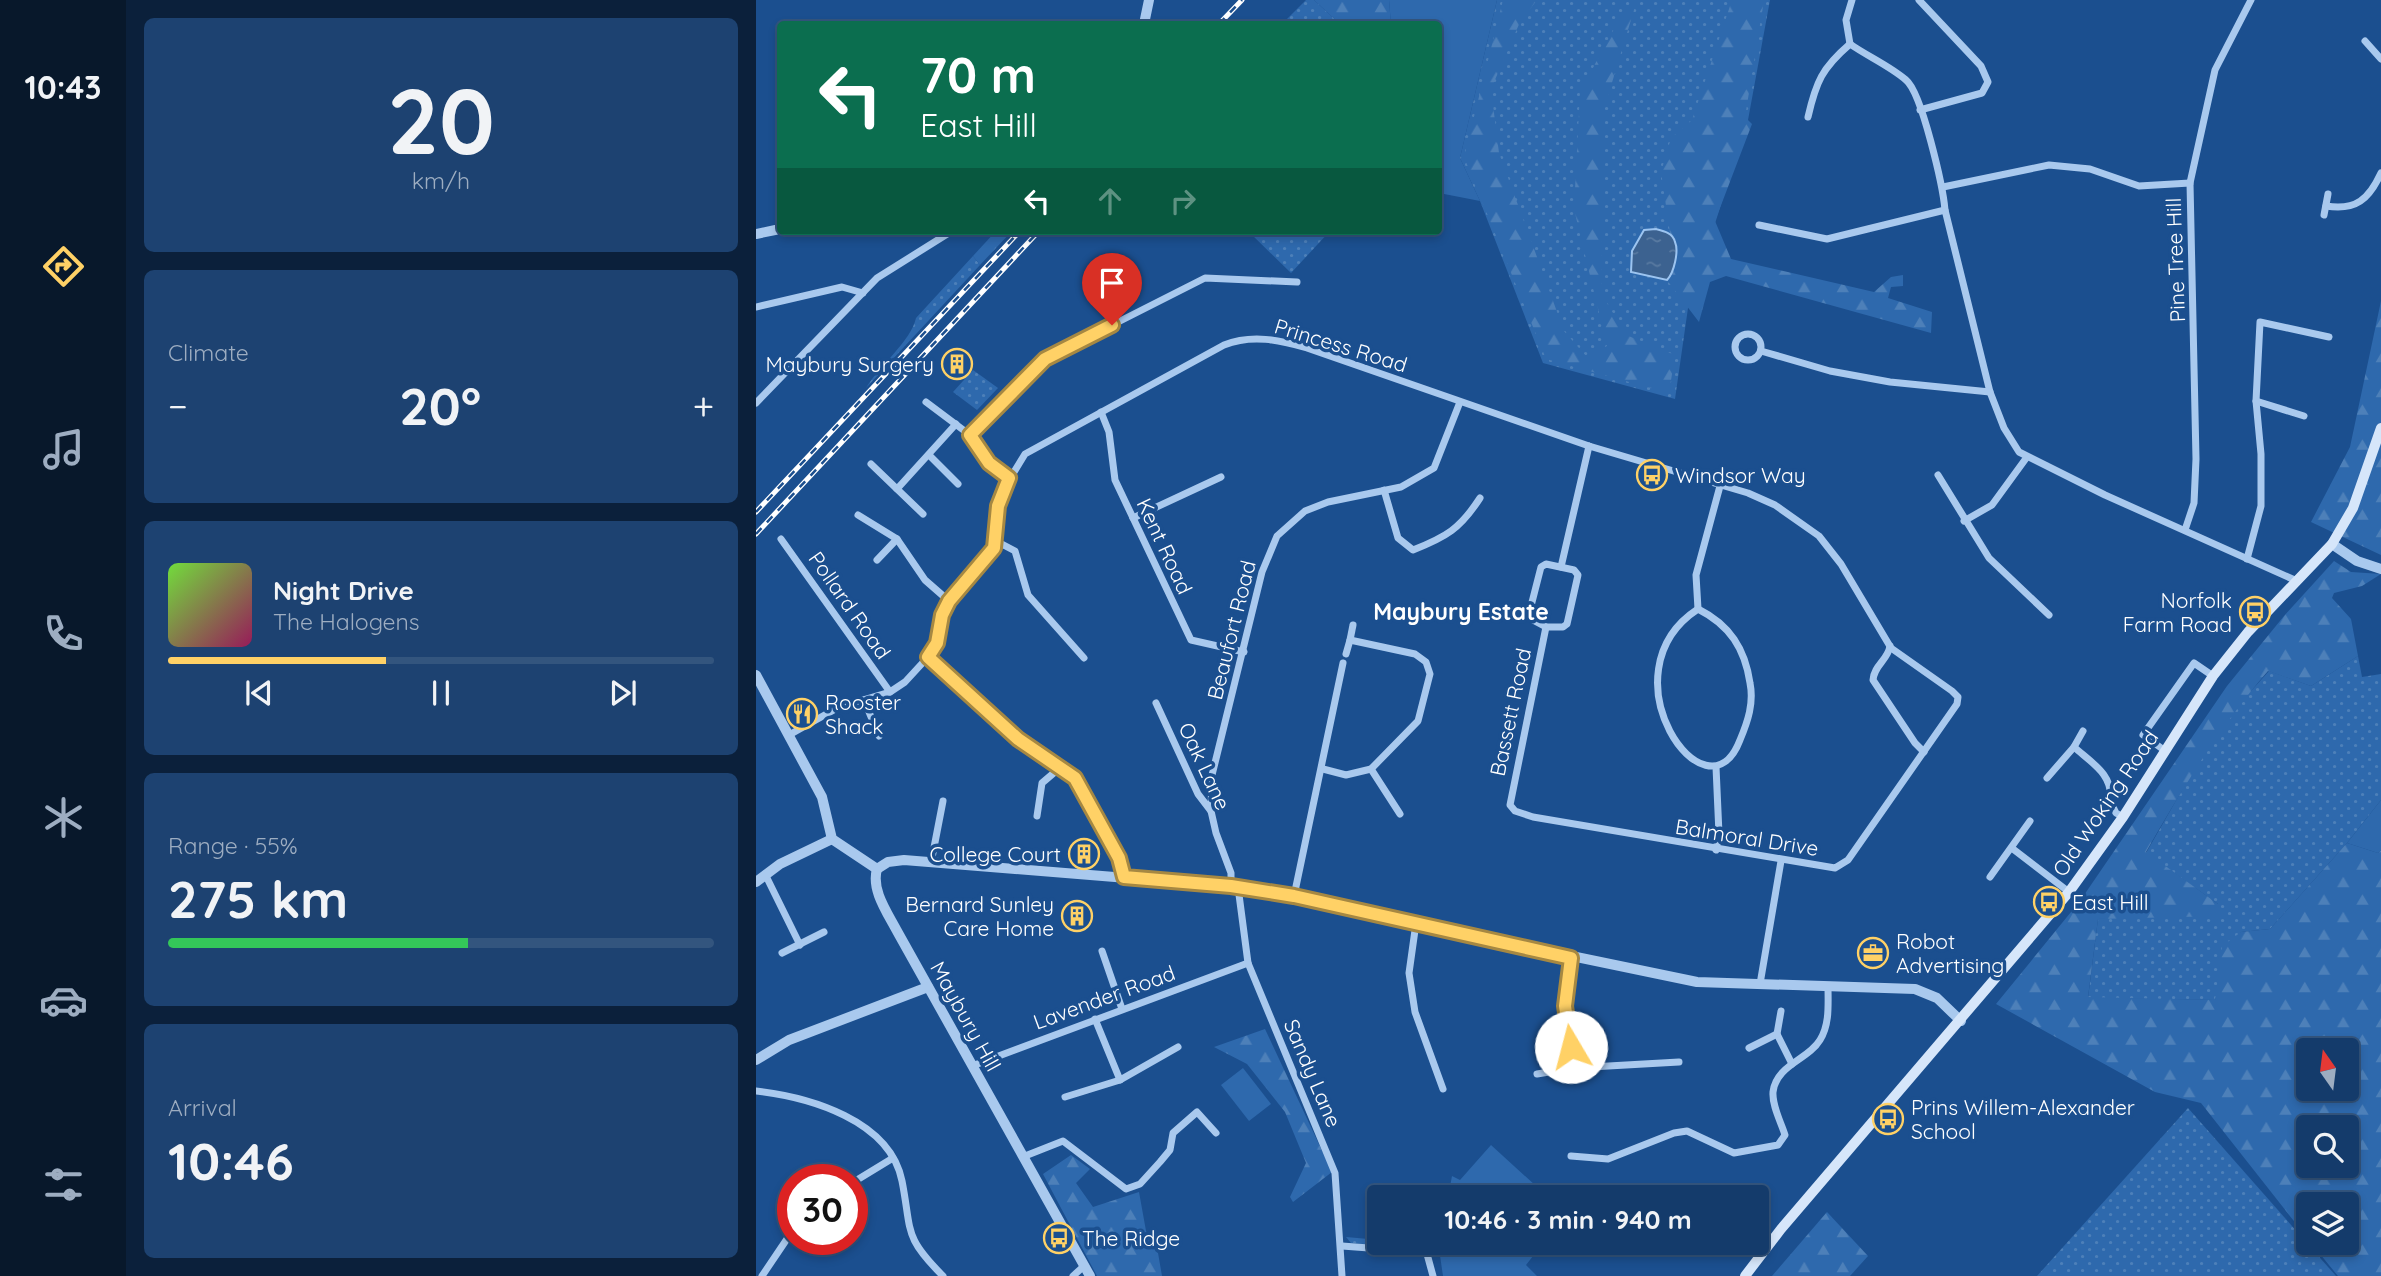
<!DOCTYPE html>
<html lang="en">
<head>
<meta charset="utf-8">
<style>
	body { margin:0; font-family:Quicksand,sans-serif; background:#1d4271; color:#f1f3f6; height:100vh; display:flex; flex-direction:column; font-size:26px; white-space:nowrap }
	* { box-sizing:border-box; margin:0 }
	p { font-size:23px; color:#9dadc1 }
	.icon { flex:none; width:38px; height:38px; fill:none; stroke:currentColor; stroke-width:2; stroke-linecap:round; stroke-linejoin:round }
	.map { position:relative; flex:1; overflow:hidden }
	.details { display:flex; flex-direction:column; gap:18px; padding:18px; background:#0b203b; width:630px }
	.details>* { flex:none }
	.hud { position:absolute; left:21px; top:21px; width:665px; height:214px; border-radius:7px; box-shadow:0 4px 10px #0003,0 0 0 2px #33557e; background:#0b6e4f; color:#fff; overflow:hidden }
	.needle { width:46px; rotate:346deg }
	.tools { position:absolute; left:1540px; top:1038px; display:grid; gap:14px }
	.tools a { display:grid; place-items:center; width:63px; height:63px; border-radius:7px; background:#143b6b; box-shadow:0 4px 10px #0003,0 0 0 2px #33557e; font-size:35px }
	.speed { position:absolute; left:21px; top:1164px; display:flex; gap:14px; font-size:35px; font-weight:700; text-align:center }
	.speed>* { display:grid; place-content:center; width:91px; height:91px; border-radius:50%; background:#143b6b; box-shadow:0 4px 10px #0003,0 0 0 2px #33557e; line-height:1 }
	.speed .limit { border:10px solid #d22; background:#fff; color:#111 }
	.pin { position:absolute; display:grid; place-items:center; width:60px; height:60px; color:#fff; margin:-72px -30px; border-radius:50% 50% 50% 0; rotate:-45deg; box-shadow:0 0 7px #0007 }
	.pin .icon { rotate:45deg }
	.me { position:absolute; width:77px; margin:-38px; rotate:352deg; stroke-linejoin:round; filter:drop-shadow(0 0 5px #0008) }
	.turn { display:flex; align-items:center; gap:24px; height:147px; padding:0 28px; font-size:32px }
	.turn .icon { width:91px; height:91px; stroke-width:2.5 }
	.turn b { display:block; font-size:49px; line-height:60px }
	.lanes { display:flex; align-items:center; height:66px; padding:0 28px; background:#0003; justify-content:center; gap:35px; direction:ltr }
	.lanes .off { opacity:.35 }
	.big { font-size:52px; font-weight:800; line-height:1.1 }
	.details .tile { flex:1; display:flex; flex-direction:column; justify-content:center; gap:10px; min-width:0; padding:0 24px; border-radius:10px; background:#1d4271 }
	.details .dial { align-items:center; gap:0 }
	.dial b { font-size:91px; line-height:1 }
	.song { display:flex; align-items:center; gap:21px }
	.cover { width:84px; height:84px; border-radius:10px; background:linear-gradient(135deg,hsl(100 70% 55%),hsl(330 70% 35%)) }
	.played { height:7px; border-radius:4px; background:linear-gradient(90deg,#ffd166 40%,#33557e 40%) }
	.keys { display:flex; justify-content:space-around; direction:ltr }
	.heat { display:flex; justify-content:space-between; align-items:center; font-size:38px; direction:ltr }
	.charge { height:10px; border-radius:5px; background:linear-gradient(90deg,#34c759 55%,#33557e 0) }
	.trip { position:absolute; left:611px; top:1185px; width:402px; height:70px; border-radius:7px; background:#143b6b; box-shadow:0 4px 10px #0003,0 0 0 2px #33557e; font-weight:800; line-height:70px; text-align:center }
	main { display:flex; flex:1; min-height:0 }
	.dock { display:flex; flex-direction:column; width:126px; justify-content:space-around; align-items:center; background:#08182b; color:#9dadc1 }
	.dock .icon { width:49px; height:49px }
	.dock .on { color:#ffd166 }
	.dock b { font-size:32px; color:#f1f3f6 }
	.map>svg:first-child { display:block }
	.grass { fill:url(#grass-dots) }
	.forest { fill:url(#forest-firs); fill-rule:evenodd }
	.garden { fill:#2e69ad }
	.water { fill:url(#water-ripples); stroke:#9cc4f0; stroke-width:2 }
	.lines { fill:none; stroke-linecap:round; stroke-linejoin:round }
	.minor { stroke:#a9c9ee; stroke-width:7 }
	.tertiary { stroke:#a9c9ee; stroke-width:10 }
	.secondary { stroke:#d6e6fa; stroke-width:10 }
	.rail-casing { stroke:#fff; stroke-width:5 }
	.rail { stroke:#1b4f8f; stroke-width:2.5; stroke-dasharray:8; stroke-linecap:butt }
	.route-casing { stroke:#a68842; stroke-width:18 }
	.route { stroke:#ffd166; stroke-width:12 }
	.labels { text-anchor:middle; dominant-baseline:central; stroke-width:7; stroke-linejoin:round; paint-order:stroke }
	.street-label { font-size:21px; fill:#fff; stroke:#1b4f8f }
	.poi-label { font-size:21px; fill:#fff; stroke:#1b4f8f; text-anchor:start }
	.neighbourhood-label { font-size:23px; font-weight:bold; fill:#fff; stroke:#1b4f8f }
</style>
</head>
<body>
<main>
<nav class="dock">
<b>10:43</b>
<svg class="icon on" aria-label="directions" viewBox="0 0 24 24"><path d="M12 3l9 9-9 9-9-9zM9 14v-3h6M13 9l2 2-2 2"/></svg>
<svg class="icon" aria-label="music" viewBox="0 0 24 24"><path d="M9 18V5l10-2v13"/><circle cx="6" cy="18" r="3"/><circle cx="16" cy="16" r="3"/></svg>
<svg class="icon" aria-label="phone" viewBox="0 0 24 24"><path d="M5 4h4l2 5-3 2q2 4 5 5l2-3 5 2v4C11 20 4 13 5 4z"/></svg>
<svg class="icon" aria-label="climate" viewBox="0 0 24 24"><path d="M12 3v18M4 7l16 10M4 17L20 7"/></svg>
<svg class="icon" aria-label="car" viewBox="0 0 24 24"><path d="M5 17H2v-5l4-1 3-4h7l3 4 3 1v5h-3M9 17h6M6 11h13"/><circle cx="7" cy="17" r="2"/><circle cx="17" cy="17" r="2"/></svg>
<svg class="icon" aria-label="filters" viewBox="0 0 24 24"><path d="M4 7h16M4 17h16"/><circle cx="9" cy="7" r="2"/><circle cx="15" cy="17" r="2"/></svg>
</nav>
<section class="details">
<div class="tile dial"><b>20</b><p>km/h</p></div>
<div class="tile"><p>Climate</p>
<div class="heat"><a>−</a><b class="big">20°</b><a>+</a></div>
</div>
<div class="tile">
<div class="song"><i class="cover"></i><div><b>Night Drive</b><p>The Halogens</p></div></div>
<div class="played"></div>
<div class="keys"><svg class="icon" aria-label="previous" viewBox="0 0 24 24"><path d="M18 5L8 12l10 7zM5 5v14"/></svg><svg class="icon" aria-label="pause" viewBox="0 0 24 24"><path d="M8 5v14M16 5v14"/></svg><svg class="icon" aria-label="next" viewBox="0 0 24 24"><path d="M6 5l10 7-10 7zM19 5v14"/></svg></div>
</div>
<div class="tile"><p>Range · 55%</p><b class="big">275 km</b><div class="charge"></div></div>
<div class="tile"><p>Arrival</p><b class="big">10:46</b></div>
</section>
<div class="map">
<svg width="1625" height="1276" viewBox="0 0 1625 1276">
	<defs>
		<pattern id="grass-dots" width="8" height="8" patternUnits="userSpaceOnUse" patternTransform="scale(1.75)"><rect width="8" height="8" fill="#2e69ad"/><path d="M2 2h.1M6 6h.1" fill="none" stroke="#4d80b9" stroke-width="1.8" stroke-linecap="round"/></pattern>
		<pattern id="forest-firs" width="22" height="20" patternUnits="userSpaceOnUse" patternTransform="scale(1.75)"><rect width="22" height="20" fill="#2e69ad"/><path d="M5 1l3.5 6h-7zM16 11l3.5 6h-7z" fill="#4d80b9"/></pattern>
		<pattern id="water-ripples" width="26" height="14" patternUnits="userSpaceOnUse" patternTransform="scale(1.75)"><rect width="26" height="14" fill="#3c6290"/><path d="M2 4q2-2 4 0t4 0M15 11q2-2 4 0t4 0" fill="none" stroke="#597aa1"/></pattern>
	</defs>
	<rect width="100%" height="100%" fill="#1b4f8f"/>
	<g class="grass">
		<path d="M550,0H558L584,24H526Z"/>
		<path d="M741,0H1014L992,120L932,308L919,399L787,363L724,201L704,158Z"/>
		<path d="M492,231H574L535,273Z"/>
		<path d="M217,256L224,265L110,388C124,365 155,341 160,318Z"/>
		<path d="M217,370L242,388L221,410L197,392Z"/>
		<path d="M1602,656L1606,677L1625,674V800L1591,843L1514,929L1485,932L1459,1000L1332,998L1342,919L1462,904L1390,853L1461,729L1513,671L1555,686Z"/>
		<path d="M1432,1108L1580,1276H1281Z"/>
		<path d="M590,1237L623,1240V1242L681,1245L671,1249L595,1243Z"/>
	</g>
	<g class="forest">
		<path d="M558,0H633L635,24H584Z"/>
		<path d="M747,0H781L764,22L735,89L743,153L808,331L830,356L851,346L818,209L824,92L867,12L881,0L848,109L845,293L870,335L919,355L913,393L790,359L708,157Z"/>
		<path d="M976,0H1008L989,117L996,124L959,221L975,259L1118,292L1135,277L1147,275V286L1135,287L1132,298L1176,312L1175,333L970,276L954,282L943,322L907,275L914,233L905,172L915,138L936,120Z"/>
		<path d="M240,231H256L224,265L217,256Z"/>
		<path d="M1625,301V555L1555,522L1594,447Z"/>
		<path d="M1578,561L1595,572L1625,574L1606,586L1578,593L1576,598L1595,619L1602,656L1555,686L1512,671C1464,726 1426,789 1390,852L1462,904L1464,916L1342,919L1332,997L1459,1000L1466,946L1485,932L1514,929L1591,843L1622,853L1625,850V1276H1582L1555,1243L1591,1242V1204H1552V1239L1445,1103L1399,1092L1240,1004L1324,901L1471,686L1528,616ZM1552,1050H1591V1088H1552ZM1552,1127H1591V1166H1552Z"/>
		<path d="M509,1029L576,1172L537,1202L534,1197L550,1163L529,1112L491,1064L458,1047Z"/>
		<path d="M315,1155L334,1169L320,1183L337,1207L383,1192L390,1231L402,1253L406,1276H341L287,1174Z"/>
		<path d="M1071,1212L1112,1256L1094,1276H1016Z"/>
	</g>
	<g class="garden">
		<path d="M633,0H741L704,158L724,201L683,193L682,24H635Z"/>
		<path d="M1625,800V850L1622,853L1591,843Z"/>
		<path d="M487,1068L515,1104L493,1121L465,1085Z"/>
		<path d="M735,1145L791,1196L748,1197L737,1187L727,1197H692L696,1176L704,1180Z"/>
		<path d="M682,1242L771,1243L781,1251L770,1265L781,1276H687Z"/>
	</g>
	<path class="water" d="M900,229C908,231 917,233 919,242C923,251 918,273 911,280L875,272L876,251L888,230Z"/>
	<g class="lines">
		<g class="minor">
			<path d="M1163,0L1225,66L1232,82L1226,93L1164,110"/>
			<path d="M1609,41L1625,59"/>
			<path d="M1094,44C1111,56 1134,66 1150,80C1166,93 1187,187 1189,210L1234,392L1248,428L1263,452L1349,495L1541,581"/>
			<path d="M1094,44L1090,20L1096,0"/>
			<path d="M1052,117C1060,82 1066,68 1094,44"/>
			<path d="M1187,187L1293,165L1334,169L1383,186L1434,183"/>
			<path d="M1570,206C1600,211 1613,199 1625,173"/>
			<path d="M1568,215L1572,194"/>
			<path d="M1003,225L1071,239L1189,210"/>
			<path d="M0,307L86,287L107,293"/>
			<circle cx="992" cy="347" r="13"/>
			<path d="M1005,351L1074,371L1134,382L1234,392"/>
			<path d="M1500,401L1548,416"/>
			<path d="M170,402L214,435L233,463L253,478"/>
			<path d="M0,403L121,278L196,231"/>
			<path d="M345,412L353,432L359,480L435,640L488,652"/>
			<path d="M214,435L289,359L449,278L541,282"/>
			<path d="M174,456L202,484"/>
			<path d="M115,464L167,514"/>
			<path d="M1182,475L1233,558L1293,615"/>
			<path d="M141,489L200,424"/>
			<path d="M628,490L642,538L657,550C690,537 704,529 724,498"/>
			<path d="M102,515L141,539L169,580L193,601"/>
			<path d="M377,518L465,477"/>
			<path d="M1208,521L1236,505L1271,457"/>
			<path d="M1429,530L1438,503L1440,459L1434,183L1459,70L1495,0"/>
			<path d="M25,539L134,692"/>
			<path d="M240,541L259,551L272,595L328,658"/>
			<path d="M1491,559L1505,506V454L1500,401L1504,322L1573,337"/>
			<path d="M121,560L141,539"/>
			<path d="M790,564L818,570L822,575L811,624L807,627H790L775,619L774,610L785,567Z"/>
			<path d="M805,567L833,446"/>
			<path d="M942,609C974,625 989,649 994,683C998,703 992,721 984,740C951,827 844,673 942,609Z"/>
			<path d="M942,609L940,575L964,486"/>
			<path d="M594,640L597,625"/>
			<path d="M1134,646C1132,660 1118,665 1117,680L1159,743L1168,752"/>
			<path d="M172,657L262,739L319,778L363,858L368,877"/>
			<path d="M108,700L123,736"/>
			<path d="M400,703L442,794L455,811L460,833L475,873V885"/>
			<path d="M33,735L83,707L134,692L149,682L172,657L181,643L186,615L193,601L238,548L247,490L269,454L468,345C496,334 523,340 551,348L833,446L992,493L1019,505L1063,536L1085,564L1135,648L1196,691L1202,697L1201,704L1092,860L1079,868L777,817L759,811L754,805L790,627"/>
			<path d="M1318,747C1336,763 1358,775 1354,801"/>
			<path d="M1408,750L1387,735L1438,663L1457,676"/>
			<path d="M960,767L963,834L960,850"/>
			<path d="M567,769L590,775L615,769L662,721L674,674L670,662L659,654L594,640L590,654"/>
			<path d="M615,769L644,814"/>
			<path d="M1291,778L1318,747L1327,731"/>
			<path d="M1354,801L1360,813L1367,817"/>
			<path d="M455,811L456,775L506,572L521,536L549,511L572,502L645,487L678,468L704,402"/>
			<path d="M281,816L286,783L306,766"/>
			<path d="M1336,819L1354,801"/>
			<path d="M1257,849L1313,892"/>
			<path d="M175,863L187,801"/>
			<path d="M9,874L44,945"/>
			<path d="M1234,877L1274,821"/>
			<path d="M482,887L492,963L579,1173L586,1276"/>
			<path d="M538,896L587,663"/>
			<path d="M660,923L653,973L659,1012L687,1089"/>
			<path d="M346,951L366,1009"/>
			<path d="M26,953L68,932"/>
			<path d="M1004,984L1025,861"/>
			<path d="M1025,1011L1021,1034L1036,1064"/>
			<path d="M339,1019L364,1080L422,1047"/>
			<path d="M993,1048L1021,1034"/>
			<path d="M216,1066L492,963"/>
			<path d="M817,1068L923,1062"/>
			<path d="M781,1074L817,1068L809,1006L815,958"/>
			<path d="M0,1091C53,1097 134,1120 146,1181C156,1232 147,1236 187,1276"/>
			<path d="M309,1097L364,1080"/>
			<path d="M269,1156L307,1141L370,1189L384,1184L404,1162L414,1150L417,1133L441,1112L460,1133"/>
			<path d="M815,1156L852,1159L918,1133L931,1131L978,1153L1022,1145L1029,1135C1025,1122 1016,1106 1017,1092C1020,1065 1052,1060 1064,1040C1074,1024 1072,1004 1072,986"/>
			<path d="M96,1183L137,1158"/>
			<path d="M586,1246L667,1252L671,1254L677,1276"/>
			<path d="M6,1276L37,1230"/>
			<path d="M317,1276L328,1266"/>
		</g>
		<g class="tertiary">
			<path d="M388,24L393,0"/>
			<path d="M0,234L24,229"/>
			<path d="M1576,544L1601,561L1625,569"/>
			<path d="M0,675L66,797L76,839L121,869"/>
			<path d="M121,869L132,862L148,860L482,887L941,982L1159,989L1181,998L1205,1021"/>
			<path d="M121,869C115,890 131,912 141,931L334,1276"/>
			<path d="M0,882L24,864L76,839"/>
			<path d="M0,1060L33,1040L172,987"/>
		</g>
		<path class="secondary" d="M989,1276L1025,1229L1313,892L1367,817L1457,676L1492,632L1576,544L1597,508L1625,428"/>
		<g class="rail-casing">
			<g id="rail">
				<path d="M463,24L486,0"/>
				<path d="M0,512L264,231"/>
				<path d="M0,534L283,231"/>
			</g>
		</g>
		<use href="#rail" class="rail"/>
	</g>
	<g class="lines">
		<g class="route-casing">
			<path id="route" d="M356,325L289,359L214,435L233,463L253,478L242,506L238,548L193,601L186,615L181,643L172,657L262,739L319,778L363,858L368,877L475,886L538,896L815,958L809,1006L815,1047"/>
		</g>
		<use href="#route" class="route"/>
	</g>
	<defs>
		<g id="building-ring" transform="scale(1.575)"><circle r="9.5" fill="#1b4f8f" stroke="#ffd166" stroke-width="1.5"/><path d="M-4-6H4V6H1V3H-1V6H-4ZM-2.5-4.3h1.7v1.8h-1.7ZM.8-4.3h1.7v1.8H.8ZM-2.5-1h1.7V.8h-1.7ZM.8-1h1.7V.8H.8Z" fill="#ffd166"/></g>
		<g id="bus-ring" transform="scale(1.575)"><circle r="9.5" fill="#1b4f8f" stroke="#ffd166" stroke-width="1.5"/><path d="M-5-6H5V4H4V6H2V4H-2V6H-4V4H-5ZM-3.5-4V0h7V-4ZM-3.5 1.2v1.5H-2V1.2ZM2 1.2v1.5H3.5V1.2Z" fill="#ffd166"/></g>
		<g id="restaurant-ring" transform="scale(1.575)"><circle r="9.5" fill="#1b4f8f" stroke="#ffd166" stroke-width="1.5"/><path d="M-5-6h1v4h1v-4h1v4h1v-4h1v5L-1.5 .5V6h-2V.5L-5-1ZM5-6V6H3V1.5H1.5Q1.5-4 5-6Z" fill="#ffd166"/></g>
		<g id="office-ring" transform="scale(1.575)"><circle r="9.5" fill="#1b4f8f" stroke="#ffd166" stroke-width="1.5"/><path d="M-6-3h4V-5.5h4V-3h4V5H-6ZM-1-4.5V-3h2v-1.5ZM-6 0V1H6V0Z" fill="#ffd166"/></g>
	</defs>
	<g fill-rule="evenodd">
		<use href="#building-ring" x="201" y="364"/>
		<use href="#bus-ring" x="896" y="475"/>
		<use href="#bus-ring" x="1499" y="612"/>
		<use href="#restaurant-ring" x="46" y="714"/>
		<use href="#building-ring" x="328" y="854"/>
		<use href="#bus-ring" x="1293" y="902"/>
		<use href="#building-ring" x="321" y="916"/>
		<use href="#office-ring" x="1117" y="953"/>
		<use href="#bus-ring" x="1132" y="1119"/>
		<use href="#bus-ring" x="303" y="1238"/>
	</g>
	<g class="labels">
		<g class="street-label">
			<text transform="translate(1419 260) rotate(-92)">Pine Tree Hill</text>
			<text transform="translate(585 345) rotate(17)">Princess Road</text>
			<text transform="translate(409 546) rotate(65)">Kent Road</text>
			<text transform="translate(94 605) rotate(55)">Pollard Road</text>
			<text transform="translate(475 630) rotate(-76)">Beaufort Road</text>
			<text transform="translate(754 712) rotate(-78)">Bassett Road</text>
			<text transform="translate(449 766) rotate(65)">Oak Lane</text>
			<text transform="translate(1349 803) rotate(-56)">Old Woking Road</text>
			<text transform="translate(991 837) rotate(9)">Balmoral Drive</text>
			<text transform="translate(348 997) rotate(-20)">Lavender Road</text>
			<text transform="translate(210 1016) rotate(61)">Maybury Hill</text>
			<text transform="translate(557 1073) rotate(67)">Sandy Lane</text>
		</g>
		<g class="poi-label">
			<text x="178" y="364" text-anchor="end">Maybury Surgery</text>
			<text x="919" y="475">Windsor Way</text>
			<text x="1476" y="600" text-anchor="end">Norfolk<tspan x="1476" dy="24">Farm Road</tspan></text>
			<text x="69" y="702">Rooster<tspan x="69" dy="24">Shack</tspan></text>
			<text x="305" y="854" text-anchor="end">College Court</text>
			<text x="1316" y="902">East Hill</text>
			<text x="298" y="904" text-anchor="end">Bernard Sunley<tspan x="298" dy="24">Care Home</tspan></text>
			<text x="1140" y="941">Robot<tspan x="1140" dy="24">Advertising</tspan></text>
			<text x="1155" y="1107">Prins Willem-Alexander<tspan x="1155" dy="24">School</tspan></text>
			<text x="326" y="1238">The Ridge</text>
		</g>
		<g class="neighbourhood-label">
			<text x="705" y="611">Maybury Estate</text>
		</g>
	</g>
</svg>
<div class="tools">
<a><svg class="needle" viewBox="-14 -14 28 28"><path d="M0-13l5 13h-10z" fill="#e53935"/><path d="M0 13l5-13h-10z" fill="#9dadc1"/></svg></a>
<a><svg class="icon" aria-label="search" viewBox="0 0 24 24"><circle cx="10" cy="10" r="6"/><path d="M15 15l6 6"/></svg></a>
<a><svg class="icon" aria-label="layers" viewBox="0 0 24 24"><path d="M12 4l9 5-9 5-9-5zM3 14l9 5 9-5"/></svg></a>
</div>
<div class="speed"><div class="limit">30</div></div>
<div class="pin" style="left:356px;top:325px;background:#d93025"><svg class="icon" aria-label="arrive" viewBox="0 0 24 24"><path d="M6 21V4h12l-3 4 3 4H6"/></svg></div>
<svg class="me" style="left:815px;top:1047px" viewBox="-20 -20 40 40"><circle r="19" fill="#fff"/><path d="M0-13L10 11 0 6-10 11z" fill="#ffd166"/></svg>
<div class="trip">10:46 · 3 min · 940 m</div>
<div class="hud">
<div class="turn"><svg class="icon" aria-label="left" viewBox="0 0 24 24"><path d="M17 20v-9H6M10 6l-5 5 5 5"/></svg><div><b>70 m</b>East Hill</div></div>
<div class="lanes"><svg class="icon" aria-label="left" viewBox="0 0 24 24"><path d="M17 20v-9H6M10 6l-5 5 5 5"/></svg><svg class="icon off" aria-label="ahead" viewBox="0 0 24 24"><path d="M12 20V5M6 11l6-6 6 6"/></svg><svg class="icon off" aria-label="right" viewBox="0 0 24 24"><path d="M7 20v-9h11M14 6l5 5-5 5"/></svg></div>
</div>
</div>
</main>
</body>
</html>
